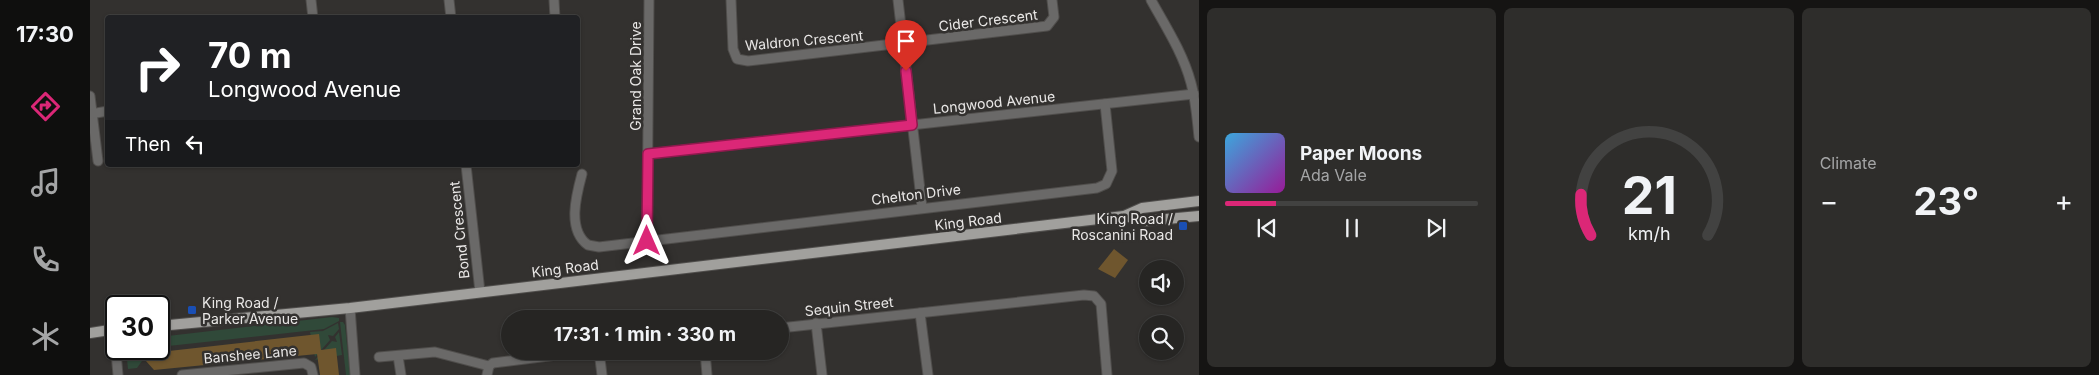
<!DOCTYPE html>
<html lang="en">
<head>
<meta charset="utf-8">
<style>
	body { margin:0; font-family:Inter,sans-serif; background:#2e2d2b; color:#f1f3f6; height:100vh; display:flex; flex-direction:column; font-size:19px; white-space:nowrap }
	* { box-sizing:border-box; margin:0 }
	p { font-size:16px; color:#a4a5a6 }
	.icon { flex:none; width:28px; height:28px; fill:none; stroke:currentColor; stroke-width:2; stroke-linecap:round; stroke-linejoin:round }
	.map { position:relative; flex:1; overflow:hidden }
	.drawer { display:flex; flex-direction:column; gap:8px; padding:8px; background:#151413; width:900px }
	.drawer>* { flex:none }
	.banner { position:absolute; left:15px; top:15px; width:475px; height:152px; border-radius:5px; box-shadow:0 1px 4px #0004,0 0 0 1px #424241; background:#202124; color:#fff; overflow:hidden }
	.controls { position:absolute; left:1049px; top:260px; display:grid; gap:10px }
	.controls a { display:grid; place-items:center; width:45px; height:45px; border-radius:50%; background:#262523; box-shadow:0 1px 4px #0004,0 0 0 1px #424241; font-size:25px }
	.speed { position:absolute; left:15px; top:295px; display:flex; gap:10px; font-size:25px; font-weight:700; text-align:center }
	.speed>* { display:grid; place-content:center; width:65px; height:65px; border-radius:50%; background:#262523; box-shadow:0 1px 4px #0004,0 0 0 1px #424241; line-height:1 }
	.speed .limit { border:2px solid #111; border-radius:8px; background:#fff; color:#111 }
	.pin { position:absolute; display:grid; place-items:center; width:42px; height:42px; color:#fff; margin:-51px -21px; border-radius:50% 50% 50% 0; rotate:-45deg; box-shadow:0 0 5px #0007 }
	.pin .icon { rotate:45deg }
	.me { position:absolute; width:55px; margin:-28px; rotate:0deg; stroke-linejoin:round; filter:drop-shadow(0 0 4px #0008) }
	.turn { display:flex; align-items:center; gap:18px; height:105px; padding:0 20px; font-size:22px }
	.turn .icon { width:65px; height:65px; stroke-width:2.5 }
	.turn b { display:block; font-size:35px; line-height:42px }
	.then { display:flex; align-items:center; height:48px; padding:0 20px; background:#0003; gap:10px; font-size:19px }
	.big { font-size:38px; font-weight:700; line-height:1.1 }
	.drawer .tile { flex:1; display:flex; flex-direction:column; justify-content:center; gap:8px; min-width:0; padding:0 18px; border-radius:8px; background:#2e2d2b }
	.drawer .dial { align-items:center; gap:0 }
	.dial svg { height:130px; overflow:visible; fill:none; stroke:#424241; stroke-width:7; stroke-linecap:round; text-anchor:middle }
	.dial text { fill:#f1f3f6; stroke:none }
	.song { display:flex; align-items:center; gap:15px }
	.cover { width:60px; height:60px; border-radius:8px; background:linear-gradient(135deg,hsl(200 70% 55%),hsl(300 70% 35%)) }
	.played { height:5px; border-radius:2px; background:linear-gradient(90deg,#db2777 20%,#424241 20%) }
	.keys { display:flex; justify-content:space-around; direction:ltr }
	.heat { display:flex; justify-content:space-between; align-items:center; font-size:28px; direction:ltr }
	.drawer .tiles { flex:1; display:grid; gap:8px; grid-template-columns:repeat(3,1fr) }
	.trip { position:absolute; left:411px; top:310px; width:288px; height:50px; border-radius:25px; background:#262523; box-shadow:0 1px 4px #0004,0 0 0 1px #424241; font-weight:700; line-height:50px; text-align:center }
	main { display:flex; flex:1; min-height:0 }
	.dock { display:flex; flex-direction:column; width:90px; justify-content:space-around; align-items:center; background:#0f0f0e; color:#a4a5a6 }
	.dock .icon { width:35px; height:35px }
	.dock .current { color:#db2777 }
	.dock b { font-size:22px; color:#f1f3f6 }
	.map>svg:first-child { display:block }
	.green { fill:#304939 }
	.building { fill:#6f562e }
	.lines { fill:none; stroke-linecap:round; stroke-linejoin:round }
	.minor-casing { stroke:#504e4c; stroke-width:11 }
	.major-casing { stroke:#504e4c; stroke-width:12 }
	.minor { stroke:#6a6968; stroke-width:9 }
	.major { stroke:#a1a09d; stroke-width:10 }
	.route-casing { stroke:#8e194d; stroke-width:12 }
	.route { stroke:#db2777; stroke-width:9 }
	.transit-dot { fill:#1a4fb4; stroke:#33312f; stroke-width:2 }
	.labels { text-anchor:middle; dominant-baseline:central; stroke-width:5; stroke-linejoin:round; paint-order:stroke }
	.street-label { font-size:14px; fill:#e9e7e6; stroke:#33312f }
	.poi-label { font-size:14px; fill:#e9e7e6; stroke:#33312f; text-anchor:end }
</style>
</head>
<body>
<main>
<nav class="dock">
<b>17:30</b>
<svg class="icon current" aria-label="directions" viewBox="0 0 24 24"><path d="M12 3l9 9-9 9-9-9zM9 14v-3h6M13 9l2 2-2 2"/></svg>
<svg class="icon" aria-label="music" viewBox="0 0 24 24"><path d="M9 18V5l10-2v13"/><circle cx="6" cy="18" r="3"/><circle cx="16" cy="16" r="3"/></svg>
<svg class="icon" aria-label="phone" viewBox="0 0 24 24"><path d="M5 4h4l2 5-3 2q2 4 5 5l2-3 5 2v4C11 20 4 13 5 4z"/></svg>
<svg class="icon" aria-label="climate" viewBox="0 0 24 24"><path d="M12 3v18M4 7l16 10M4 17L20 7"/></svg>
</nav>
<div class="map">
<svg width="1109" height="375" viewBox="0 0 1109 375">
	<rect width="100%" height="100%" fill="#33312f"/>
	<g class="green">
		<path d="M242,317L249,318V321L234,329L69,347V337Z"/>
		<path d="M250,322H253L255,325L260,375H256Z"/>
		<path d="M248,323L249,329L243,336L238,335L240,340L225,357L220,332L233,331Z"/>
		<path d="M249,332L252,355L225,360L242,341L247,342L245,337Z"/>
		<path d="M36,349L51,351L52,361L47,368L38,369Z"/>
	</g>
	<g class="building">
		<path d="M1024,249L1038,260L1025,278L1008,269Z"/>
		<path d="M229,334L231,350L246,348L249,375H230L227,354L64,370L56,361L61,353Z"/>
	</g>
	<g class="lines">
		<g class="minor-casing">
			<g id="minor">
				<path d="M221,0L223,18"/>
				<path d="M359,0L361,18"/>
				<path d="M464,0L465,18"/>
				<path d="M641,0L643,49L647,59L658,61L957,26L964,17L962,0"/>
				<path d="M808,0L832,207"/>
				<path d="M1061,0C1076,27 1093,53 1101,83C1106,101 1107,119 1109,137"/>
				<path d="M0,96L8,161"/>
				<path d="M0,114L18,111"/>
				<path d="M558,154L1104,94"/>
				<path d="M376,165L390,292"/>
				<path d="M492,174C486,196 477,230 498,245L509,247L1007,188L1016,184L1022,171L1015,104"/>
				<path d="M557,241L559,0"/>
				<path d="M260,308L265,375"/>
				<path d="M830,313L838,375"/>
				<path d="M726,323L732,375"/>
				<path d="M690,328L994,295L1004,296L1011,304L1017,375"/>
				<path d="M24,330L28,375"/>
				<path d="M509,351L512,375"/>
				<path d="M615,351L617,375"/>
				<path d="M308,356L311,375"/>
				<path d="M289,357L345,352L399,366"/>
				<path d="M92,375L214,363L221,367L223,375"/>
				<path d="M397,375L399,366L403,363L498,351"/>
			</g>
		</g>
		<g class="major-casing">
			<g id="major">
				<path d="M1034,216L1055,221L1109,216"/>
				<path d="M69,326L260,308L1034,216L1052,208L1109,201"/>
				<path d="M0,333L26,329"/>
			</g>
		</g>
		<use href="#minor" class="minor"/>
		<use href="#major" class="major"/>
	</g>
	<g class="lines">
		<g class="route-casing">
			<path id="route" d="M557,241L558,154L822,125L816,71"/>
		</g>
		<use href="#route" class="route"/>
	</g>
	<g class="transit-dot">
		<rect x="1088" y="221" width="10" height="10" rx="2.5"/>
		<rect x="97" y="305" width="10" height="10" rx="2.5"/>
	</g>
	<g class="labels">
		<g class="street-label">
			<text transform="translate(898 20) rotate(-7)">Cider Crescent</text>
			<text transform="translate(714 40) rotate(-5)">Waldron Crescent</text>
			<text transform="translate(545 76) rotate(-90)">Grand Oak Drive</text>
			<text transform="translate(904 102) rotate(-6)">Longwood Avenue</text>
			<text transform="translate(826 194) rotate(-7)">Chelton Drive</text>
			<text transform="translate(878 221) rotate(-7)">King Road</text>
			<text transform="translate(369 230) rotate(-96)">Bond Crescent</text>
			<text transform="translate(475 268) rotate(-7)">King Road</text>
			<text transform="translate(759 306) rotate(-6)">Sequin Street</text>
			<text transform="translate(160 354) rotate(-5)">Banshee Lane</text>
		</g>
		<g class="poi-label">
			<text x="1083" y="218">King Road /<tspan x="1083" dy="16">Roscanini Road</tspan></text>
			<text x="112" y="302" text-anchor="start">King Road /<tspan x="112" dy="16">Parker Avenue</tspan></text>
		</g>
	</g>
</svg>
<div class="controls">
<a><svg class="icon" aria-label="sound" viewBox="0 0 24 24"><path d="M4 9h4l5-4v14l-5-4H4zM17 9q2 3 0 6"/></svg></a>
<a><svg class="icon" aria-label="search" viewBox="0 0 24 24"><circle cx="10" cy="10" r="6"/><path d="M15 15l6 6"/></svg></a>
</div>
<div class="speed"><div class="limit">30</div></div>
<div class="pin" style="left:816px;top:71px;background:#d93025"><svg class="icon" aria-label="arrive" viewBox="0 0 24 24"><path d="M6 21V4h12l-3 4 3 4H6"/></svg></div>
<svg class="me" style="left:557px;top:241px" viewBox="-20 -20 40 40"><path d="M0-17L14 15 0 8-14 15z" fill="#db2777" stroke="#fff" stroke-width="4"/></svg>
<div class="trip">17:31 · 1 min · 330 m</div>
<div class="banner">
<div class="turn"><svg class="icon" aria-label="right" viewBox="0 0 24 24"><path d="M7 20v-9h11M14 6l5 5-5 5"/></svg><div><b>70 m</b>Longwood Avenue</div></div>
<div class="then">Then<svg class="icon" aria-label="left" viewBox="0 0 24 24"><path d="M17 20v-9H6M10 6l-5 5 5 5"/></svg></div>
</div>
</div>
<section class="drawer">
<div class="tiles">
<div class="tile">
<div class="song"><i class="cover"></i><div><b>Paper Moons</b><p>Ada Vale</p></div></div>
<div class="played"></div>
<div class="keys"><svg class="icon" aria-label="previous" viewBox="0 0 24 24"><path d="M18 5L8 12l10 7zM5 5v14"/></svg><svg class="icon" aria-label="pause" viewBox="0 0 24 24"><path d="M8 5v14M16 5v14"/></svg><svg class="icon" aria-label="next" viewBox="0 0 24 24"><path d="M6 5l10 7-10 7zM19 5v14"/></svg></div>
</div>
<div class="tile dial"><svg viewBox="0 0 100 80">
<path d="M14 69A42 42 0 1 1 86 69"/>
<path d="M14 69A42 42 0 0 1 8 44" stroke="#db2777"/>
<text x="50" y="56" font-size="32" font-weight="700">21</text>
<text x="50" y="72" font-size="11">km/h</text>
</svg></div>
<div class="tile"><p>Climate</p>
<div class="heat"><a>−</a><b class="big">23°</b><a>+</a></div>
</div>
</div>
</section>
</main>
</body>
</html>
